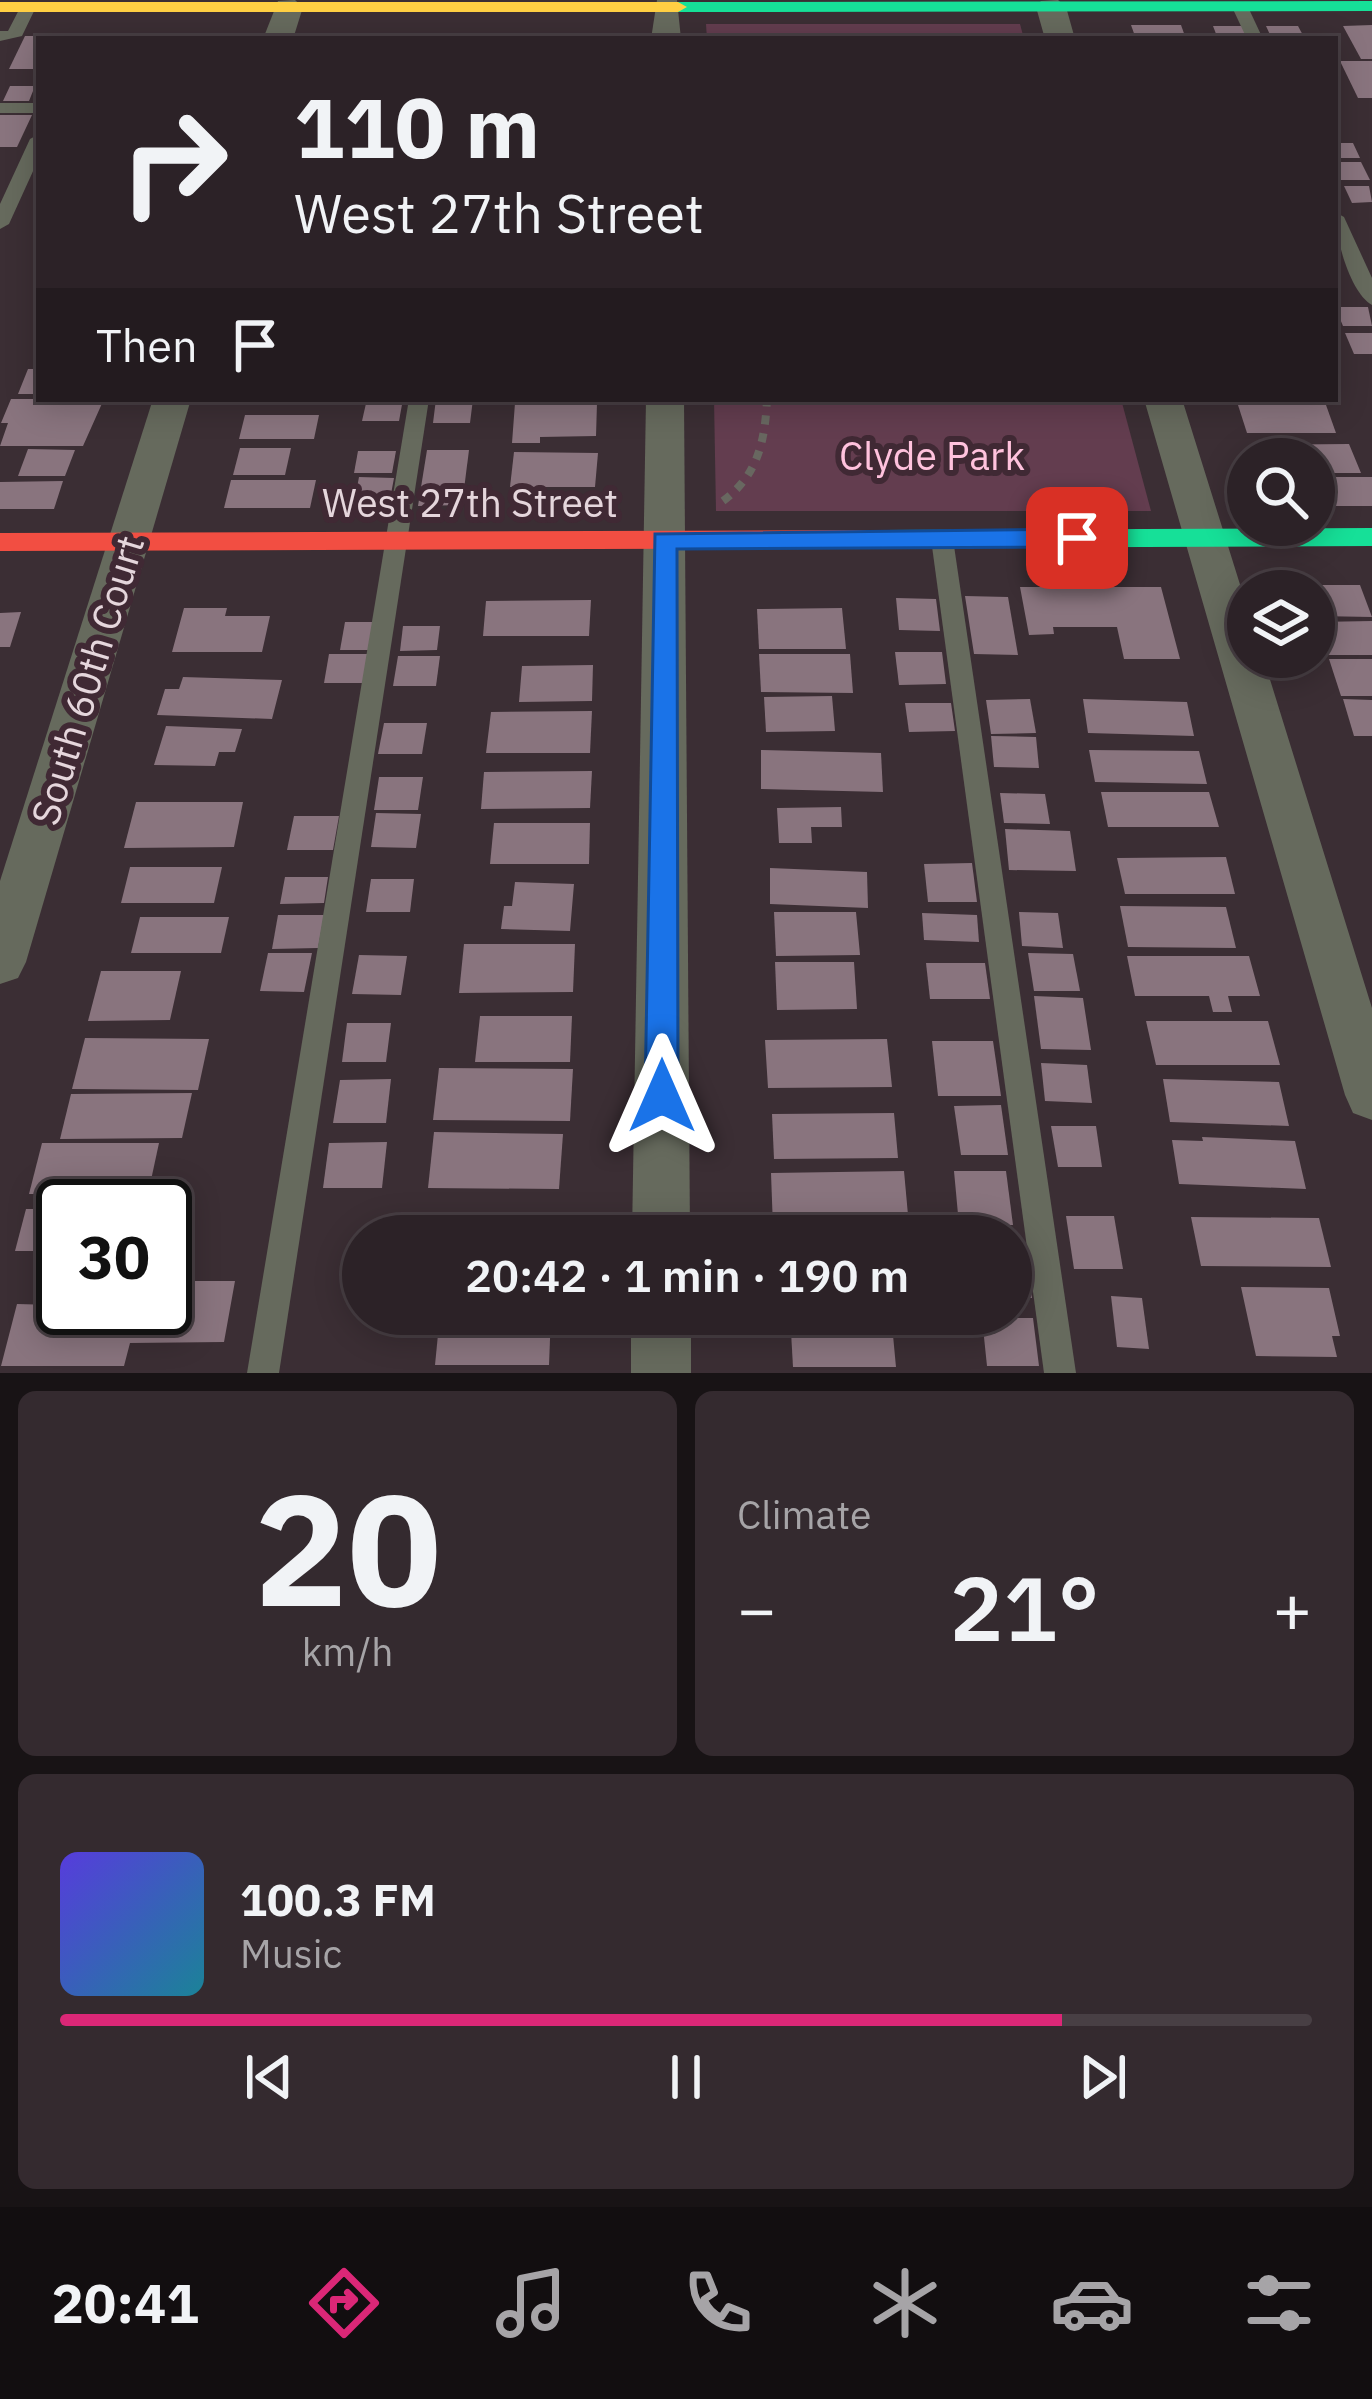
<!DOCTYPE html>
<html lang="en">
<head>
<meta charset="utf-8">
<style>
	body { margin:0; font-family:"IBM Plex Sans",sans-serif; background:#342a2f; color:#f1f3f6; height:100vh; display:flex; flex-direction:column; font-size:45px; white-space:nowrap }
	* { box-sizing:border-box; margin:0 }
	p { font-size:39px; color:#a6a4a7 }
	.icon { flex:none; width:66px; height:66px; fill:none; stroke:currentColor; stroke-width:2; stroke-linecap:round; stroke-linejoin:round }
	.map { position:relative; height:1373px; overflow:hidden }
	.drawer { display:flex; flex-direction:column; gap:18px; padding:18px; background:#181315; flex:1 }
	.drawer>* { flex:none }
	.hud { position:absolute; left:36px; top:36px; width:1302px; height:366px; border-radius:0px; box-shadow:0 6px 30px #0003,0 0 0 3px #483f44; background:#2c2227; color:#f1f3f6; overflow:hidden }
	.fabs { position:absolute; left:1227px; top:438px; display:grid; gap:24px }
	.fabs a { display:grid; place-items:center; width:108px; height:108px; border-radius:50%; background:#2c2227; box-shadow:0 6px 30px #0003,0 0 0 3px #483f44; font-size:60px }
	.speed { position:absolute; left:36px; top:1179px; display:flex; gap:24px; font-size:60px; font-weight:700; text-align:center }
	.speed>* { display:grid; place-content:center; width:156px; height:156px; border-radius:50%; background:#2c2227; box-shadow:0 6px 30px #0003,0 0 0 3px #483f44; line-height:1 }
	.speed .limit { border:6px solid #111; border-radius:18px; background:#fff; color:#111 }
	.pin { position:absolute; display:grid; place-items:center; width:102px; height:102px; color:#fff; margin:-51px; border-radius:24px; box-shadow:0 6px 18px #0006 }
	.me { position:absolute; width:132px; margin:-66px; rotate:0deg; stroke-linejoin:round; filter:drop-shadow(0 0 9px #0008) }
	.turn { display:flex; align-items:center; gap:42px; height:252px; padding:0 60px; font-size:54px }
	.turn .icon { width:156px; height:156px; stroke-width:2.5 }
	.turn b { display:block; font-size:84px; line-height:102px }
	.then { display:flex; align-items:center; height:114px; padding:0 60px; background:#0003; gap:24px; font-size:45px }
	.big { font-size:90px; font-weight:600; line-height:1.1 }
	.drawer .widget { flex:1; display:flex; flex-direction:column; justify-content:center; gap:18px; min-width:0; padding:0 42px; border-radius:18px; background:#342a2f }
	.drawer .dial { align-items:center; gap:0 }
	.dial b { font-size:156px; line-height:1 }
	.song { display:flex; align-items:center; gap:36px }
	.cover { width:144px; height:144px; border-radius:18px; background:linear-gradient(135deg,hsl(250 70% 55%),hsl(190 70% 35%)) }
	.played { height:12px; border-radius:6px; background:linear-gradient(90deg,#db2777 80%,#483f44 80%) }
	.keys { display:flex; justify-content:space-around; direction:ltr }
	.heat { display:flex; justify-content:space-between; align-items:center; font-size:66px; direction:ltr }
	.drawer .tiles { flex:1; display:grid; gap:18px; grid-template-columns:1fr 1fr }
	.widget:last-child { grid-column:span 2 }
	.trip { position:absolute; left:342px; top:1215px; width:690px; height:120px; border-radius:60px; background:#2c2227; box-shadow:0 6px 30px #0003,0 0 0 3px #483f44; font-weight:600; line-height:120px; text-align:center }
	.tabs { display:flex; height:192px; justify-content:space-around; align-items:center; background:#120e10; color:#a6a4a7 }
	.tabs .icon { width:84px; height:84px }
	.tabs .on { color:#db2777 }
	.tabs b { font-size:54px; color:#f1f3f6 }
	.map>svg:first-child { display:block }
	.green { fill:#633d4f }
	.building { fill:#89747e }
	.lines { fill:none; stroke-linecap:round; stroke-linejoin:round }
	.path { stroke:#686760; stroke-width:8; stroke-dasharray:9 9; stroke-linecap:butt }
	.lane { fill:#666a5d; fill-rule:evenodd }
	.street { fill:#666a5d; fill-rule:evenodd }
	.fast { fill:#16e098; fill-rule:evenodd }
	.slow { fill:#ffcf43; fill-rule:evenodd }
	.jam { fill:#f24e42; fill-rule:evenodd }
	.route { fill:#1a73e8; stroke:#114b97; stroke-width:3 }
	.labels { text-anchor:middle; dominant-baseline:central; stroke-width:12; stroke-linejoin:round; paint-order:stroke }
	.park-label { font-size:39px; fill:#ffc2dd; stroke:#402934 }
	.street-label { font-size:39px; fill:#e5d6dc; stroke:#402934 }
</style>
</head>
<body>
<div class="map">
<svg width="1372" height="1373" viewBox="0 0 1372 1373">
	<rect width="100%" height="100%" fill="#3b2e34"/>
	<g class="green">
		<path d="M706,24H1020L1024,39H707Z"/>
		<path d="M714,399H1121L1151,511H716Z"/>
	</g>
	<g class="building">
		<path d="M1131,25H1181L1186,39H1136Z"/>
		<path d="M1372,25V59H1361L1343,26Z"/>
		<path d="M1213,26H1243L1249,39H1218Z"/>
		<path d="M1266,26H1298L1305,39H1272Z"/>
		<path d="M25,36H39V69H9Z"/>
		<path d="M1340,61H1372V98H1358Z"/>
		<path d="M10,86H35L29,101H3Z"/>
		<path d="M0,115H32L17,147H0Z"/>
		<path d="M1335,143H1353L1360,158H1335Z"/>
		<path d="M1335,162H1361L1370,180H1337Z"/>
		<path d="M1344,186H1369L1372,202L1352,203Z"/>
		<path d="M1335,307H1368L1372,326H1343Z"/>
		<path d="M1345,333H1372V354H1354Z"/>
		<path d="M28,369H39V394H18Z"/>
		<path d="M11,399H104L83,446H0L8,423H1Z"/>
		<path d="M367,399H403L399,421H362Z"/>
		<path d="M436,399H473L470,423H433Z"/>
		<path d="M515,403H597L596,436L540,437V443H512Z"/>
		<path d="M1238,405H1326L1336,433H1247Z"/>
		<path d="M245,415H319L314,439H239Z"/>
		<path d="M1349,444L1361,473H1314V459H1262L1257,445Z"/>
		<path d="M240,448H291L285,475H233Z"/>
		<path d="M28,449L75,450L65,476H18Z"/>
		<path d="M427,450H469L462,505L418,506Z"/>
		<path d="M358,451H396L392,473H354Z"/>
		<path d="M514,452L598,453L595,487H510Z"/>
		<path d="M359,477L394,478L388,510L353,509Z"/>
		<rect x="1314" y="477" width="58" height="29"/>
		<path d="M231,480H316L310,508H224Z"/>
		<path d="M63,481L54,509H0V482Z"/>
		<path d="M1307,585H1360L1372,617L1317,616L1314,591Z"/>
		<path d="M1020,587H1161L1180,659H1124L1117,627H1053L1054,634L1029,635Z"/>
		<path d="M965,596L1008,597L1018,655L974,654Z"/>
		<path d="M896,598L936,599L940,631L899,630Z"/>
		<path d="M591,600L589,636H483L486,601Z"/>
		<path d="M184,608H227L225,616H270L262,652H172Z"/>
		<path d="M842,608L846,649H759L757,609Z"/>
		<path d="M21,612L10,647H0V613Z"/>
		<path d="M1372,621V655H1328L1317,622Z"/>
		<path d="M345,622H373L368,650H340Z"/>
		<path d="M403,626H440L437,650L400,651Z"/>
		<path d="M895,652H942L946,684L899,685Z"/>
		<path d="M329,654H368L363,683H324Z"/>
		<path d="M759,654H850L853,693L761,692Z"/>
		<path d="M398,656H440L436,686H393Z"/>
		<path d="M1329,659H1372V696H1341Z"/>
		<path d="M593,665L592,701L519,702L522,666Z"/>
		<path d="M183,677L282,680L272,719L157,715L165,689H179Z"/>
		<path d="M832,696L835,731L766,732L764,697Z"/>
		<path d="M1030,699L1036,733L991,734L986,700Z"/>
		<path d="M1083,699L1187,702L1194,736L1088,733Z"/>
		<path d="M1343,699L1372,700V736H1354Z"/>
		<path d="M905,703H951L955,731L909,732Z"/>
		<path d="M592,711L590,753H486L491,712Z"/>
		<path d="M384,723H427L422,754H378Z"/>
		<path d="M166,726L242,729L235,752H219L215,766L154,765Z"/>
		<path d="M991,736L1036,737L1039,768L994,767Z"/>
		<path d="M761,750L881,753L883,792L761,789Z"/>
		<path d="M1089,750L1199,751L1207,784L1095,782Z"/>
		<path d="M592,771L590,808L481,809L484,772Z"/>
		<path d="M379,777H423L418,810H374Z"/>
		<path d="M1101,792H1209L1219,827H1108Z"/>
		<path d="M1000,793L1045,794L1050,824L1004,823Z"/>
		<path d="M136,802H243L234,847L124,848Z"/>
		<path d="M841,807L842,827H811L812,843H779L777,808Z"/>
		<path d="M376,813L421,814L416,848L371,847Z"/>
		<path d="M294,816H339L333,850H287Z"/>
		<path d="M494,823H590L589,864H490Z"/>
		<path d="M1005,829L1070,831L1076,871L1009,870Z"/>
		<path d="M1226,857L1235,894H1125L1117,858Z"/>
		<path d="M972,863L977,902H928L924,864Z"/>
		<path d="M130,867H222L214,903H121Z"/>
		<path d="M770,868L867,872L868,908L770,904Z"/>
		<path d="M285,877H328L324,903L280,904Z"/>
		<path d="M371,879H414L410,912H366Z"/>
		<path d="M515,882L574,884L570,931L501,929L504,906H512Z"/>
		<path d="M1120,906L1226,907L1236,948L1128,947Z"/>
		<path d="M774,912H856L860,955L776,956Z"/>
		<path d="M1019,912L1058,913L1063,948L1022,946Z"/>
		<path d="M922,913L977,915L979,942L924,940Z"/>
		<path d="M278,915H324L318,948L272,949Z"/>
		<path d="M140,917H229L221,953H131Z"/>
		<path d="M464,944H575L573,992L459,993Z"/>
		<path d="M268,953H312L304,992L260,991Z"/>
		<path d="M1028,953L1073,954L1080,991H1034Z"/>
		<path d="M359,955L407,956L401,995L352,994Z"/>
		<path d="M1127,956H1249L1260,996H1228L1232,1012H1213L1209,996H1135Z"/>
		<path d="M775,962H854L857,1009L777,1010Z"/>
		<path d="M926,963H985L990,999H930Z"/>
		<path d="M101,971H181L170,1020L88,1021Z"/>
		<path d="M1034,996L1083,998L1091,1050L1041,1049Z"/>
		<path d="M480,1016H572L570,1062H475Z"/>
		<path d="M1146,1021H1268L1280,1065H1156Z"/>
		<path d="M347,1023H391L386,1062H342Z"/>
		<path d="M85,1038L209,1039L198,1090L72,1089Z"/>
		<path d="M887,1039L892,1087L768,1088L765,1040Z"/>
		<path d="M932,1041H993L1001,1096H938Z"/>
		<path d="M1041,1063L1087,1065L1092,1103L1045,1101Z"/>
		<path d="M439,1068L573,1069L570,1121L433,1120Z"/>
		<path d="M391,1079L386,1123H333L340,1080Z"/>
		<path d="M1163,1079L1279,1082L1289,1126L1170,1122Z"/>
		<path d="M192,1093L182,1138L60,1139L71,1094Z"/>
		<path d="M1001,1105L1008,1155H961L954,1106Z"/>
		<path d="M894,1113L898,1158L774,1159L772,1114Z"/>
		<path d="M1051,1126H1096L1102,1167H1058Z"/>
		<path d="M434,1132L563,1134L559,1189L428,1188Z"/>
		<path d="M1202,1137L1295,1141L1306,1189L1179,1184L1172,1140L1203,1141Z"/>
		<path d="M387,1142L382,1188H323L329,1143Z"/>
		<path d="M42,1143H159L148,1194H29Z"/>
		<path d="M904,1171L909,1226L773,1228L771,1173Z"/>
		<path d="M954,1171H1006L1013,1225H959Z"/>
		<path d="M26,1209H63V1251H15Z"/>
		<path d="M422,1214H571L570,1236H420Z"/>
		<path d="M1066,1216H1114L1123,1269H1074Z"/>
		<path d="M1191,1217L1319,1218L1331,1267L1201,1266Z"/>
		<path d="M1011,1245H1025L1032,1298H1011Z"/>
		<path d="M165,1281H235L224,1342L130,1343L124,1366H1L17,1304L165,1308Z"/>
		<path d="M1241,1287L1329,1288L1340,1336H1332L1337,1357L1256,1356Z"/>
		<path d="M1111,1296L1142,1298L1149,1349L1117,1347Z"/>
		<path d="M440,1314H551L549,1365H435Z"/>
		<path d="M790,1314H891L896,1367H793Z"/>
		<path d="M982,1318H1033L1039,1366H987Z"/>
	</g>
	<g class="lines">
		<path class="path" d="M723,501C758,475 765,441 767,399"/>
		<g class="lane">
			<path d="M1240,2L1248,7L1263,39H1247L1232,7Z"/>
			<path d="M22,4L36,7L22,36L0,41V31H8Z"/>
			<rect x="0" y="103" width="39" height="10"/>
			<path d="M39,134V158L9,224L0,229V204L30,139Z"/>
			<path d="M1335,212L1344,217L1372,278V305C1350,293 1335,237 1335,212Z"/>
			<path d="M409,399H429L279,1373H247Z"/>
			<path d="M942,531L953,539L1076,1373H1044L931,539Z"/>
		</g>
		<g class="street">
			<path d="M295,0L303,7L293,39H263L278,1Z"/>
			<path d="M657,0H677L681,39H651Z"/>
			<path d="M1058,0L1066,7L1075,39H1045L1036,7L1041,1Z"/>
			<path d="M153,399H191L26,962L18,978L0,984V881Z"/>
			<path d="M646,399H684L690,1236H632Z"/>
			<path d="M1144,399H1182L1248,610V657H1263L1372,1008V1120L1353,1113L1345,1095Z"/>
			<rect x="631" y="1314" width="60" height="59"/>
		</g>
		<g class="fast">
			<path d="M1372,1V11L678,12L669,7L678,2Z"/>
			<path d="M1372,528V546L883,548L871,539L883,530Z"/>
		</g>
		<path class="slow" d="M0,2H678L687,7L678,12H0Z"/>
		<path class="jam" d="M883,530L895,539L883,548L0,551V533Z"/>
	</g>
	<path class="route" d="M1077,529L1090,538L1077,547L677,549L678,1096L673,1106L662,1111L650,1106L645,1096L655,534Z"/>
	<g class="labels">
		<g class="park-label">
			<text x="932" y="455">Clyde Park</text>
		</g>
		<g class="street-label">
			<text x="470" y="502">West 27th Street</text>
			<text transform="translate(87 680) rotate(-73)">South 60th Court</text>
		</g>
	</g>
</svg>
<div class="fabs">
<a><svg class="icon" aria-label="search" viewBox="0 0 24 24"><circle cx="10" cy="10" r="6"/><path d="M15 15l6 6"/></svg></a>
<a><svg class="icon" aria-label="layers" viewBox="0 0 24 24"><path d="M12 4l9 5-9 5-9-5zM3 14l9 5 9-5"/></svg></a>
</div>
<div class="speed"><div class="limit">30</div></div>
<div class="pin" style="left:1077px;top:538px;background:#d93025"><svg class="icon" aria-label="arrive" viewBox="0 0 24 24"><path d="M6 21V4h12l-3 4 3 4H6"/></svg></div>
<svg class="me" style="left:662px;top:1096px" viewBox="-20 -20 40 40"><path d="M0-17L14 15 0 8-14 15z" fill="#1a73e8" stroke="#fff" stroke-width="4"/></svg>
<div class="trip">20:42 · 1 min · 190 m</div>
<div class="hud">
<div class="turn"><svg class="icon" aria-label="right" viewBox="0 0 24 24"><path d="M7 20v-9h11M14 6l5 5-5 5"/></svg><div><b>110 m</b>West 27th Street</div></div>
<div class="then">Then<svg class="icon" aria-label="arrive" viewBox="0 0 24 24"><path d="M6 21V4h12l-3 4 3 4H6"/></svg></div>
</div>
</div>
<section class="drawer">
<div class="tiles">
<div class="widget dial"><b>20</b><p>km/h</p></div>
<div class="widget"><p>Climate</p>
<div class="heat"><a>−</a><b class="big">21°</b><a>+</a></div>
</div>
<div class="widget">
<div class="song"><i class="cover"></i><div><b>100.3 FM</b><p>Music</p></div></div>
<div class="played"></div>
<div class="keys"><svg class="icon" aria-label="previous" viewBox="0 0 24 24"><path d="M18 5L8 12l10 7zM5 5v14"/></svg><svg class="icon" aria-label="pause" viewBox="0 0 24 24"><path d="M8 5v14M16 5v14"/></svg><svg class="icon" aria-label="next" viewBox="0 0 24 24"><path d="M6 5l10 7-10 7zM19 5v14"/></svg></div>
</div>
</div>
</section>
<nav class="tabs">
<b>20:41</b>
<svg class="icon on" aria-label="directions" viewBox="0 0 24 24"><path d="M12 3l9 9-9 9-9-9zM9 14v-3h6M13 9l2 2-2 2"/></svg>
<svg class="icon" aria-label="music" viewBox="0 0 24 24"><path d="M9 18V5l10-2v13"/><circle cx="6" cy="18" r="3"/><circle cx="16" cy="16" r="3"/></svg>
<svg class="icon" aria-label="phone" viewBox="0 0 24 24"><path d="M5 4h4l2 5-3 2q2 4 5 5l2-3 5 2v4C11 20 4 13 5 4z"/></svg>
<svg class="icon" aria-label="climate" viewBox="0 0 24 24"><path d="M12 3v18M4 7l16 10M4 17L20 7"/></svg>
<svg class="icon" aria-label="car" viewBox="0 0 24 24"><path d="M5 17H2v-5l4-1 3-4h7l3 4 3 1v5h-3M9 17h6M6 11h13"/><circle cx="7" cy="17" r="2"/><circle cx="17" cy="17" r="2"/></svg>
<svg class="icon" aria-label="filters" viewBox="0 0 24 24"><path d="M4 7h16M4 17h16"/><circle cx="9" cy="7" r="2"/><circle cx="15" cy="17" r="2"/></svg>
</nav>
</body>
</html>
